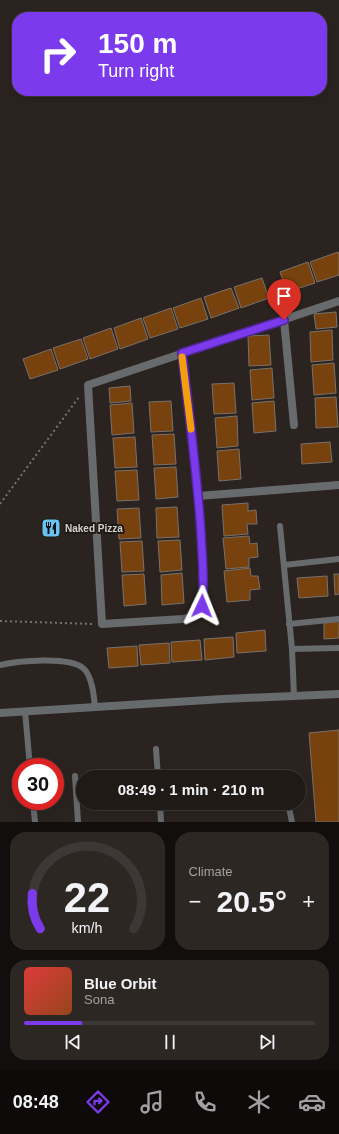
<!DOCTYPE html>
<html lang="en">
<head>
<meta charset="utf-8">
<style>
	body { margin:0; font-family:Arial,sans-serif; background:#2d2724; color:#f1f3f6; height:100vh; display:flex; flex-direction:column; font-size:15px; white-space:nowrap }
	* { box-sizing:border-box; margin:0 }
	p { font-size:13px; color:#a2a1a1 }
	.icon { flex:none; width:22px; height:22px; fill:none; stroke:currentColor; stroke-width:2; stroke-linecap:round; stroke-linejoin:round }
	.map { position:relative; height:822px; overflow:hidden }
	.panel { display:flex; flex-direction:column; gap:10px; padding:10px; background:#120e0d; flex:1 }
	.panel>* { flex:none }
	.guide { position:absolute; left:12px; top:12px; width:315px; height:84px; border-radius:16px; box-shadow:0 4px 16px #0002,0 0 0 1px #3d3836; background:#7c3aed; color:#fff; overflow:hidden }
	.speed { position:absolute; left:12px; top:758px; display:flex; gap:8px; font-size:20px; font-weight:700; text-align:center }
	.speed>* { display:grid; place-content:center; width:52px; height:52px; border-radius:50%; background:#201a17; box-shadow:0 4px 16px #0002,0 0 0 1px #3d3836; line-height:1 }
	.speed .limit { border:6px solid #d22; background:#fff; color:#111 }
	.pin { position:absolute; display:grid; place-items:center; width:34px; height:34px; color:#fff; margin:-41px -17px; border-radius:50% 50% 50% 0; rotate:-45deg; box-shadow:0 0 4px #0007 }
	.pin .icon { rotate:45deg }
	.me { position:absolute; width:44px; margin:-22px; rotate:2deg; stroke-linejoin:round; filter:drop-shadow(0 0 3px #0008) }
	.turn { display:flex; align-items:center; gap:14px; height:84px; padding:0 20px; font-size:18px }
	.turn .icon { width:52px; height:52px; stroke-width:2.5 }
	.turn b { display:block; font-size:28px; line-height:34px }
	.big { font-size:30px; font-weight:700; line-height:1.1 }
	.panel .widget { flex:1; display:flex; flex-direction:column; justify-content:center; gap:6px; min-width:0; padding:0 14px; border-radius:16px; background:#2d2724 }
	.panel .dial { align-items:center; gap:0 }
	.dial svg { height:104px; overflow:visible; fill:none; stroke:#3d3836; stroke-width:7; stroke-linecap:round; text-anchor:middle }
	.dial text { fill:#f1f3f6; stroke:none }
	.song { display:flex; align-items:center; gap:12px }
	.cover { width:48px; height:48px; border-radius:6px; background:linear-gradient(135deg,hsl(0 70% 55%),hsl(20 70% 35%)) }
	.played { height:4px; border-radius:2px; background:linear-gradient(90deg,#7c3aed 20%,#3d3836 20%) }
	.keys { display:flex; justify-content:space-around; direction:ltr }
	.heat { display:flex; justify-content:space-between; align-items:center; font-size:22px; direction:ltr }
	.panel .tiles { flex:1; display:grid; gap:10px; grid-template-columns:1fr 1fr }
	.widget:last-child { grid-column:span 2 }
	.trip { position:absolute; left:76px; top:770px; width:230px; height:40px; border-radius:20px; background:#201a17; box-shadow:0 4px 16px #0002,0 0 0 1px #3d3836; font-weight:700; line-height:40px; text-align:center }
	.tab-bar { display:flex; height:64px; justify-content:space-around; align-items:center; background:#0d0a09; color:#a2a1a1 }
	.tab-bar .icon { width:28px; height:28px }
	.tab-bar .current { color:#7c3aed }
	.tab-bar b { font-size:18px; color:#f1f3f6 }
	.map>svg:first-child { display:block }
	.building { fill:#77420d; stroke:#79716b }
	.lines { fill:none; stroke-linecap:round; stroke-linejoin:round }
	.path { stroke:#79736f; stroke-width:2; stroke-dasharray:2 3; stroke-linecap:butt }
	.service { stroke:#676b6d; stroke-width:6 }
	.minor { stroke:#676b6d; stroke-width:8 }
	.route-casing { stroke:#51269a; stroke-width:10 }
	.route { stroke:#7c3aed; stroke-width:7 }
	.slow { stroke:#f59e0b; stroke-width:7 }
	.labels { text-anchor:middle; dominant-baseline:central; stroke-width:4; stroke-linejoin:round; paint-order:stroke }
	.poi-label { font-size:10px; font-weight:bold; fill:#d5d1cd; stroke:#201a15; text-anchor:start }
</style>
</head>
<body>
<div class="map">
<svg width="339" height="822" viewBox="0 0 339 822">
	<rect width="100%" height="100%" fill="#2a231f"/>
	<g class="building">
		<path d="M338,252L339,255V275L317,282L310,262Z"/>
		<path d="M308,262L315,283L287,292L280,272Z"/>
		<path d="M262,278L269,298L241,308L234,287Z"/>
		<path d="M231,288L239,308L211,318L204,297Z"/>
		<path d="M201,298L208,319L180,328L173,308Z"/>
		<path d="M171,308L178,329L150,338L143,318Z"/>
		<path d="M336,312L337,327L316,329L314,314Z"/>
		<path d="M141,318L148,339L120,349L114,328Z"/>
		<path d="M111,328L118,349L90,359L83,338Z"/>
		<path d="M332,330L333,360L311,362L310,332Z"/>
		<path d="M269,335L271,365L249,366L248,336Z"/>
		<path d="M81,339L88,359L60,369L53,348Z"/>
		<path d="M51,349L58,370L30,379L23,359Z"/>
		<path d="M334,363L336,393L314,395L312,365Z"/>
		<path d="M272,368L274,398L252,400L250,370Z"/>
		<path d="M234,383L236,413L214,414L212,384Z"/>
		<path d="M130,386L131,401L110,403L109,388Z"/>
		<path d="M336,397L338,427L316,428L315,398Z"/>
		<path d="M171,401L173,431L151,432L149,402Z"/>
		<path d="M274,401L276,431L254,433L252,403Z"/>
		<path d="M132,403L134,433L112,435L110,405Z"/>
		<path d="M237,416L238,446L217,448L215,418Z"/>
		<path d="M174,434L176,464L154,465L152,435Z"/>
		<path d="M135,437L137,467L115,468L113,438Z"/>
		<path d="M330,442L332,462L302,464L301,444Z"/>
		<path d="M239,449L241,479L219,481L217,451Z"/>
		<path d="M176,467L178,497L156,499L154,468Z"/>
		<path d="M137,470L139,500L117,501L115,471Z"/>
		<path d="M248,503V511L256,510L257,524H247L248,534L224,536L222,505Z"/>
		<path d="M177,507L179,537L157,538L156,508Z"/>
		<path d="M139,508L141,538L119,539L117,509Z"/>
		<path d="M249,536L250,544L257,543L258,557L249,558V567L226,569L223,538Z"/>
		<path d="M180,540L182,570L160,572L158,541Z"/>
		<path d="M142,541L144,571L122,572L120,542Z"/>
		<path d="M250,568L251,576H258L260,589L250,590V600L227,602L224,571Z"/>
		<path d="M182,573L184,603L162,605L161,575Z"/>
		<path d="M144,574L146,604L124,606L122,575Z"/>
		<path d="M334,574H339V594L335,595Z"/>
		<path d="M327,576L328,596L299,598L297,578Z"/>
		<path d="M339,621V638L324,639V623Z"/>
		<path d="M265,630L266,651L237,653L236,633Z"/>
		<path d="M233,637L234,657L205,660L204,639Z"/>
		<path d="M200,640L202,660L172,662L171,642Z"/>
		<path d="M169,643L170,663L141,665L139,645Z"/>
		<path d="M137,646L138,666L109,668L107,648Z"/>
		<path d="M339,730V822H316L309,733Z"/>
	</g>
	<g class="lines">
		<g class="path">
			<path d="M0,504L79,397"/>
			<path d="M0,621L93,624"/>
		</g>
		<g class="service">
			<path d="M280,526L292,649L294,696"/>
			<path d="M284,565L339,559"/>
			<path d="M289,624L339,619"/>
			<path d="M292,649L339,648"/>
			<path d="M0,665C18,661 69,656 83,668C92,675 94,696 95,707"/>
			<path d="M25,711L30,767"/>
			<path d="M156,749L158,777"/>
			<path d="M75,776L78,822"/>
			<path d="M33,801L35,822"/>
			<path d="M160,803L161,822"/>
			<path d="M288,803L292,822"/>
		</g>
		<g class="minor">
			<path d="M284,320L294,425"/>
			<path d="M182,353L198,496L339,485"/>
			<path d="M198,496L203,568V599L200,612L193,617L183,619L102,624L88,385L339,301"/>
			<path d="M0,713L223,699L339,694"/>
		</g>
	</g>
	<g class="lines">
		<g class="route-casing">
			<path id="route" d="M202,606C205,582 202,557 201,533C197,473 189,413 182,353L284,320"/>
		</g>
		<use href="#route" class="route"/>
		<path class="slow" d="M182,357L191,429"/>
	</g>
	<defs>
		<g id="restaurant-square" transform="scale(1)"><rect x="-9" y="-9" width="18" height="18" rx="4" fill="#69c3f1" stroke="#201a15"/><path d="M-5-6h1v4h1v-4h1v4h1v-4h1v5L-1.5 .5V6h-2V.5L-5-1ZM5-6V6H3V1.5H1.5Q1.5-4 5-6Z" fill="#111"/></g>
	</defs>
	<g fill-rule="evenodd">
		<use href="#restaurant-square" x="51" y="528"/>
	</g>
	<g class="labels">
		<g class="poi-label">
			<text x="65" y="528">Naked Pizza</text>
		</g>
	</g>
</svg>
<div class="speed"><div class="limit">30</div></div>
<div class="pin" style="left:284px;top:320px;background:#d93025"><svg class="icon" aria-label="arrive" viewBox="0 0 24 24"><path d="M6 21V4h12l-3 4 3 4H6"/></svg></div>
<svg class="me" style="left:202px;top:606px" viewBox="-20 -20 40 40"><path d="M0-17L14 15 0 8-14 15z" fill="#7c3aed" stroke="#fff" stroke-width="4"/></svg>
<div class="trip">08:49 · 1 min · 210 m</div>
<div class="guide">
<div class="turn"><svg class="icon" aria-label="right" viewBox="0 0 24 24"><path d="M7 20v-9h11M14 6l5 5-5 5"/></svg><div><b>150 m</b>Turn right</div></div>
</div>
</div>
<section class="panel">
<div class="tiles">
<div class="widget dial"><svg viewBox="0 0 100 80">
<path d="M14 69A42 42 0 1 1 86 69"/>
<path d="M14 69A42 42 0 0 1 8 42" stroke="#7c3aed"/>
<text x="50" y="56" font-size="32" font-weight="700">22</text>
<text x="50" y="72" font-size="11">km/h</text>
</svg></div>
<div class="widget"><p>Climate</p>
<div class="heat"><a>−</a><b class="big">20.5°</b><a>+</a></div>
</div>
<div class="widget">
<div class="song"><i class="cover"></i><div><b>Blue Orbit</b><p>Sona</p></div></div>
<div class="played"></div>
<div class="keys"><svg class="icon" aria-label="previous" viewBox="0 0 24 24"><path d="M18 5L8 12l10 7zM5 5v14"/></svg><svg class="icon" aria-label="pause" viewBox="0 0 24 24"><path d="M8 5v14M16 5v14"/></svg><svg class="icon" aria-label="next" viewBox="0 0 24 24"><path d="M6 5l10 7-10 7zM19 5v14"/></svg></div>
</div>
</div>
</section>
<nav class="tab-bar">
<b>08:48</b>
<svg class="icon current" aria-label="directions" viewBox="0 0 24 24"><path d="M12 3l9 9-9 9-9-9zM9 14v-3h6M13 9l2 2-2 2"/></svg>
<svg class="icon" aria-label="music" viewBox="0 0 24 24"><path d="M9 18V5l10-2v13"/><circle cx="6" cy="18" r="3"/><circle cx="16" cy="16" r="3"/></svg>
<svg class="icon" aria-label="phone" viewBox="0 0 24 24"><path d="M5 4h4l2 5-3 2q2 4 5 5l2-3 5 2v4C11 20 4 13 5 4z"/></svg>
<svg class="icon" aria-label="climate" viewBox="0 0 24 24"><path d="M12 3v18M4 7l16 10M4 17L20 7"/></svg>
<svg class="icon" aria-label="car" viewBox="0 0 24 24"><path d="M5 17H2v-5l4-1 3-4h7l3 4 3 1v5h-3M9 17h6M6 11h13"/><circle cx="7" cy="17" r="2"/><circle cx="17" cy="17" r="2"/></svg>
</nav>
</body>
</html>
